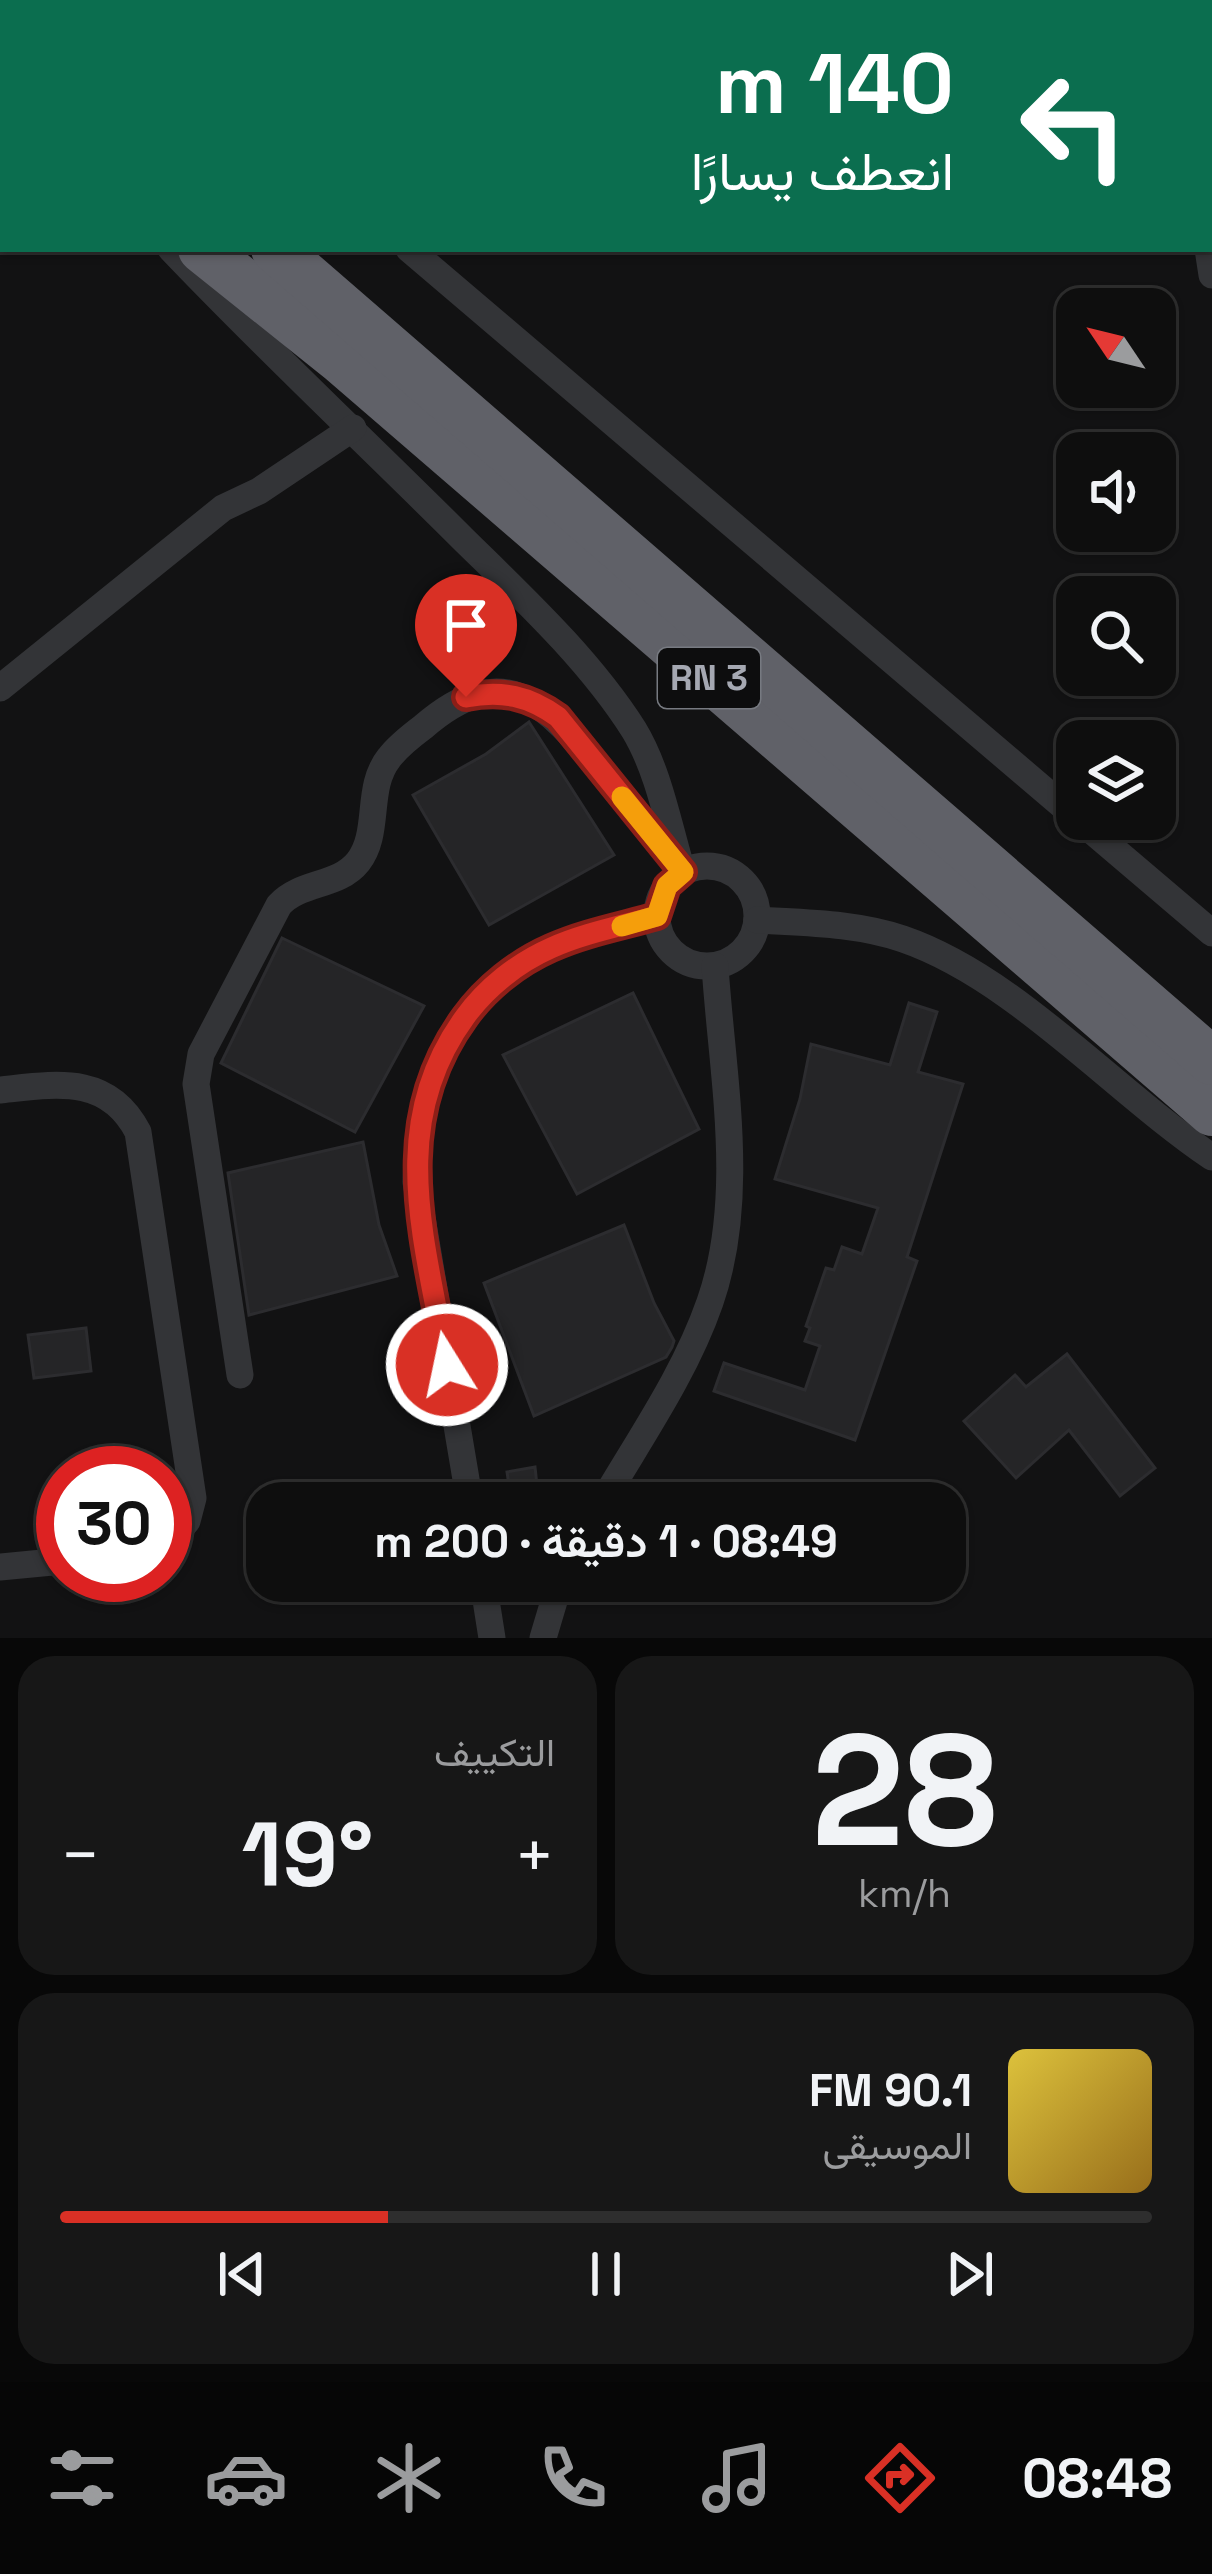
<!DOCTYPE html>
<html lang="ar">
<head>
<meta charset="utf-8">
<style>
	body { margin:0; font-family:"Space Grotesk",Vazirmatn,sans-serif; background:#171717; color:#f1f3f6; direction:rtl; height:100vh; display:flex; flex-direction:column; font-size:45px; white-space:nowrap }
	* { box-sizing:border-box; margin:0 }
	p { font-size:39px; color:#9b9c9e }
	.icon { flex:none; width:66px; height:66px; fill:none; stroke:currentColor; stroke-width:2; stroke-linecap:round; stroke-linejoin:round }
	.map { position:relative; height:1638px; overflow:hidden; direction:ltr }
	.panel { display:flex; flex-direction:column; gap:18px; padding:18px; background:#080808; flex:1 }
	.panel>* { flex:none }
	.hud { position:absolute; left:0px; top:0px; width:1212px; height:252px; box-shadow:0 3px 9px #0004,0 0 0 3px #2e2e2e; direction:rtl; background:#0b6e4f; color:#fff; overflow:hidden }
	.needle { width:78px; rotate:305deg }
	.buttons { position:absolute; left:1056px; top:288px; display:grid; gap:24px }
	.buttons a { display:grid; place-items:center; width:120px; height:120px; border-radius:24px; background:#0e0e0e; box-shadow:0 3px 9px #0004,0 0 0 3px #2e2e2e; font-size:60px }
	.speed { position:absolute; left:36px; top:1446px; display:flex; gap:24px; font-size:60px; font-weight:700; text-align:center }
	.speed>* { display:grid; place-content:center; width:156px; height:156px; border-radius:50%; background:#0e0e0e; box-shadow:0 3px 9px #0004,0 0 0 3px #2e2e2e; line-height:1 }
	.speed .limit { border:18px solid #d22; background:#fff; color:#111 }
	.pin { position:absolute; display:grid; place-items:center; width:102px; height:102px; color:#fff; margin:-123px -51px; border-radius:50% 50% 50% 0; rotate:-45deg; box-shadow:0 0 12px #0007 }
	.pin .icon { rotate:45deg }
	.me { position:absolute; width:132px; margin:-66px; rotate:350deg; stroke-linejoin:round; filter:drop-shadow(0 0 9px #0008) }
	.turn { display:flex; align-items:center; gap:42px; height:252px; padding:0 60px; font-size:54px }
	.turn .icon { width:156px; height:156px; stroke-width:2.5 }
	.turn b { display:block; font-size:84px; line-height:102px }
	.big { font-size:90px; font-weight:600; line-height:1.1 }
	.panel .card { flex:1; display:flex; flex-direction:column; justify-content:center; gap:18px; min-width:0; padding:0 42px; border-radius:36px; background:#171717 }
	.panel .dial { align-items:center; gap:0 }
	.dial b { font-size:156px; line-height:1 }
	.song { display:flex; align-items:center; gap:36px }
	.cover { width:144px; height:144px; border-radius:18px; background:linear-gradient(135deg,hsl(50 70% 55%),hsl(40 70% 35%)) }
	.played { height:12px; border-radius:6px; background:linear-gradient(90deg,#d93025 30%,#2e2e2e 30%) }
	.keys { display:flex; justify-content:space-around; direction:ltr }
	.heat { display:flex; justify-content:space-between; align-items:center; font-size:66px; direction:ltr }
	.panel .tiles { flex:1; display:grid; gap:18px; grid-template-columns:1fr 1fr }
	.card:last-child { grid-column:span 2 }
	.trip { position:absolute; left:246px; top:1482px; width:720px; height:120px; border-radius:36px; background:#0e0e0e; box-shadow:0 3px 9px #0004,0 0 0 3px #2e2e2e; font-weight:600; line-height:120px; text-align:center; direction:rtl }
	.dock { display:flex; height:192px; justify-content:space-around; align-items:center; background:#060606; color:#9b9c9e }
	.dock .icon { width:84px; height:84px }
	.dock .on { color:#d93025 }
	.dock b { font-size:54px; color:#f1f3f6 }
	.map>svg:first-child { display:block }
	.building { fill:#252527; stroke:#2c2c2f; stroke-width:3 }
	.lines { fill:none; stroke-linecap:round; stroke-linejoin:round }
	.street { stroke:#333437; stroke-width:27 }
	.highway { stroke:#606168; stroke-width:48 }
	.route-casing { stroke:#8d1f18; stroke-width:30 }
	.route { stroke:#d93025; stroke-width:21 }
	.slow { stroke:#f59e0b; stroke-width:21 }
	.labels { text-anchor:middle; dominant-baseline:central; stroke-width:12; stroke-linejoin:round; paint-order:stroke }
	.shield { fill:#0d0d0e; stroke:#777a81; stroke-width:3 }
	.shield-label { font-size:36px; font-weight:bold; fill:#a5a8b2 }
</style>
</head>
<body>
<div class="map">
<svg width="1212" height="1638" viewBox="0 0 1212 1638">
	<rect width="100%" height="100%" fill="#121213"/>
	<g class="building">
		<path d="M529,722L614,855L489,925L413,795L486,754Z"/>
		<path d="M282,938L424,1006L355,1132L221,1063Z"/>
		<path d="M633,993L699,1129L577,1194L503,1055Z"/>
		<path d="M909,1003L937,1012L918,1072L963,1084L907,1257L917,1261L855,1440L714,1391L724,1363L805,1390L820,1346L805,1341L810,1328L806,1326L826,1268L834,1270L842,1247L862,1254L878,1208L775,1179L800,1099L811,1044L890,1065Z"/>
		<path d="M363,1142L379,1225L397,1276L249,1315L228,1173Z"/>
		<path d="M624,1225L654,1303L674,1341L672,1347L666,1357L534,1416L484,1283Z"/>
		<path d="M86,1328L91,1371L34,1378L28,1335Z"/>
		<path d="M1067,1354L1155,1468L1120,1496L1069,1430L1016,1478L964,1421L1015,1375L1026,1387Z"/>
		<path d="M535,1467L538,1495L511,1499L507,1472Z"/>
	</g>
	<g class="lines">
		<g class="street">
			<path d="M115,0L119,3"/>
			<path d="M1044,0L1047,3"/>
			<path d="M1175,0V3"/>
			<path d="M1068,3L1083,0"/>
			<path d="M1209,148L1212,151"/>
			<path d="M171,249C266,349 366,442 463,539C523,598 589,659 634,730C657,768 667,818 679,860"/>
			<path d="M409,249L1077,818"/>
			<path d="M1208,249L1212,275"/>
			<path d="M0,688L223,508L259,491L353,428"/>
			<path d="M1078,819L1212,933"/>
			<circle cx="707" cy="916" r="50"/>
			<path d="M757,920C806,923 856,923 903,939C1014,977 1114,1091 1212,1157"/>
			<path d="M0,1090C56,1084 108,1074 138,1132L193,1498L187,1521L165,1547"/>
			<path d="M240,1375L196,1084L201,1054L279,905C301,881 338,887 358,862C381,833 365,788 389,758C398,746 411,736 423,727C505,656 547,704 602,772C629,805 656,839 683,872"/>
			<path d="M470,1503L416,1182C417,1084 456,990 551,948C584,933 622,926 657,916"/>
			<path d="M602,1503C640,1438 685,1374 710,1302C747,1196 722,1075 715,966"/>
			<path d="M0,1567L63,1561"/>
			<path d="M483,1581L492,1638"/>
			<path d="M497,1581L557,1589"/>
			<path d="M543,1638L560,1581"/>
		</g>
		<g class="highway">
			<path d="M0,11L3,13"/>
			<path d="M0,80L3,83"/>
			<path d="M202,249L342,361L1212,1112"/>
			<path d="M275,249L1212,1061"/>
		</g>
	</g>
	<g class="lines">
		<g class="route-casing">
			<path id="route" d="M447,1365C426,1244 385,1126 465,1017C486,988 517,963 551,948C584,933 622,926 657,916L667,886L683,872L558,717C529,696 502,690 466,697"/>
		</g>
		<use href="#route" class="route"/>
		<path class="slow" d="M622,926L657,916L667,886L683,872L622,797"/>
	</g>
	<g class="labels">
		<rect class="shield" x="658" y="648" width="102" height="60" rx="9"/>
		<g class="shield-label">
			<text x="709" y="678">RN 3</text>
		</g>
	</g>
</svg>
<div class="buttons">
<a><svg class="needle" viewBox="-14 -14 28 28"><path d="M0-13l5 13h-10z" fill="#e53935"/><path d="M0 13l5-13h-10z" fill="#9b9c9e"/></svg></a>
<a><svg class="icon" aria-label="sound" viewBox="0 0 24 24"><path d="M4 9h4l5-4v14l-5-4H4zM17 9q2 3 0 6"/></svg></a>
<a><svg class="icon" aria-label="search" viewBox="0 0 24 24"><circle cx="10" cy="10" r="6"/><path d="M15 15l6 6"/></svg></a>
<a><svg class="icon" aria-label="layers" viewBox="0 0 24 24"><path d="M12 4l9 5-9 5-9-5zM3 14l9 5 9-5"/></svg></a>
</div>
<div class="speed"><div class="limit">30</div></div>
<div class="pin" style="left:466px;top:697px;background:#d93025"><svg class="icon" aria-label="arrive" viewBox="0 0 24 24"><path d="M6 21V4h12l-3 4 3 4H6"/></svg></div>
<svg class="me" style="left:447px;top:1365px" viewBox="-20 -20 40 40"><circle r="17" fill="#d93025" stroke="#fff" stroke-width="3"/><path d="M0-11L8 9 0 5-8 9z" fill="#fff"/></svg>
<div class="trip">08:49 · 1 دقيقة · 200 m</div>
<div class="hud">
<div class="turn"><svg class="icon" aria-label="left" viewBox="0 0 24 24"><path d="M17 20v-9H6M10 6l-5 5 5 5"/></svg><div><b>140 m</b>انعطف يسارًا</div></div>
</div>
</div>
<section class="panel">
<div class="tiles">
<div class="card dial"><b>28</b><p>km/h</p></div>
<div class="card"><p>التكييف</p>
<div class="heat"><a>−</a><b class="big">19°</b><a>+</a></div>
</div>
<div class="card">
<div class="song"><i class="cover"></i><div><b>90.1 FM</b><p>الموسيقى</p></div></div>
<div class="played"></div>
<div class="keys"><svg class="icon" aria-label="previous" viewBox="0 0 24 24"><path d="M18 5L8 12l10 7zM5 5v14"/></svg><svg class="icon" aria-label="pause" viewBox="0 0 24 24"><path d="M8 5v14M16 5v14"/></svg><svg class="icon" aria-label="next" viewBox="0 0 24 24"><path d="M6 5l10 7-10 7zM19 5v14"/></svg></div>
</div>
</div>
</section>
<nav class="dock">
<b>08:48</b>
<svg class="icon on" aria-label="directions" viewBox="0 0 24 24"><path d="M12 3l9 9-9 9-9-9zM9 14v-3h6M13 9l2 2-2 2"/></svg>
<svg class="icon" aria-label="music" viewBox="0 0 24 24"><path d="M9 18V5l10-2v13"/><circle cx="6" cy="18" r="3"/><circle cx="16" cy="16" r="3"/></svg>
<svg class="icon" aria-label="phone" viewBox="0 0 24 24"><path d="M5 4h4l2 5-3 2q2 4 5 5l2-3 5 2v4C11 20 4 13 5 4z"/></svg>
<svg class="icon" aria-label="climate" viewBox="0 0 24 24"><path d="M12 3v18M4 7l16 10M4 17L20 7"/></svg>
<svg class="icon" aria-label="car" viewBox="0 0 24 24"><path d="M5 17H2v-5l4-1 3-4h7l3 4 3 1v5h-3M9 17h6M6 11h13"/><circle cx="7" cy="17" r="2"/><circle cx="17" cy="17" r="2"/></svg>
<svg class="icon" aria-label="filters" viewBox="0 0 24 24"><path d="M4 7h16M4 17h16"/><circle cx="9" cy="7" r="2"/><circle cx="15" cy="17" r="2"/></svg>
</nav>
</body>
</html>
